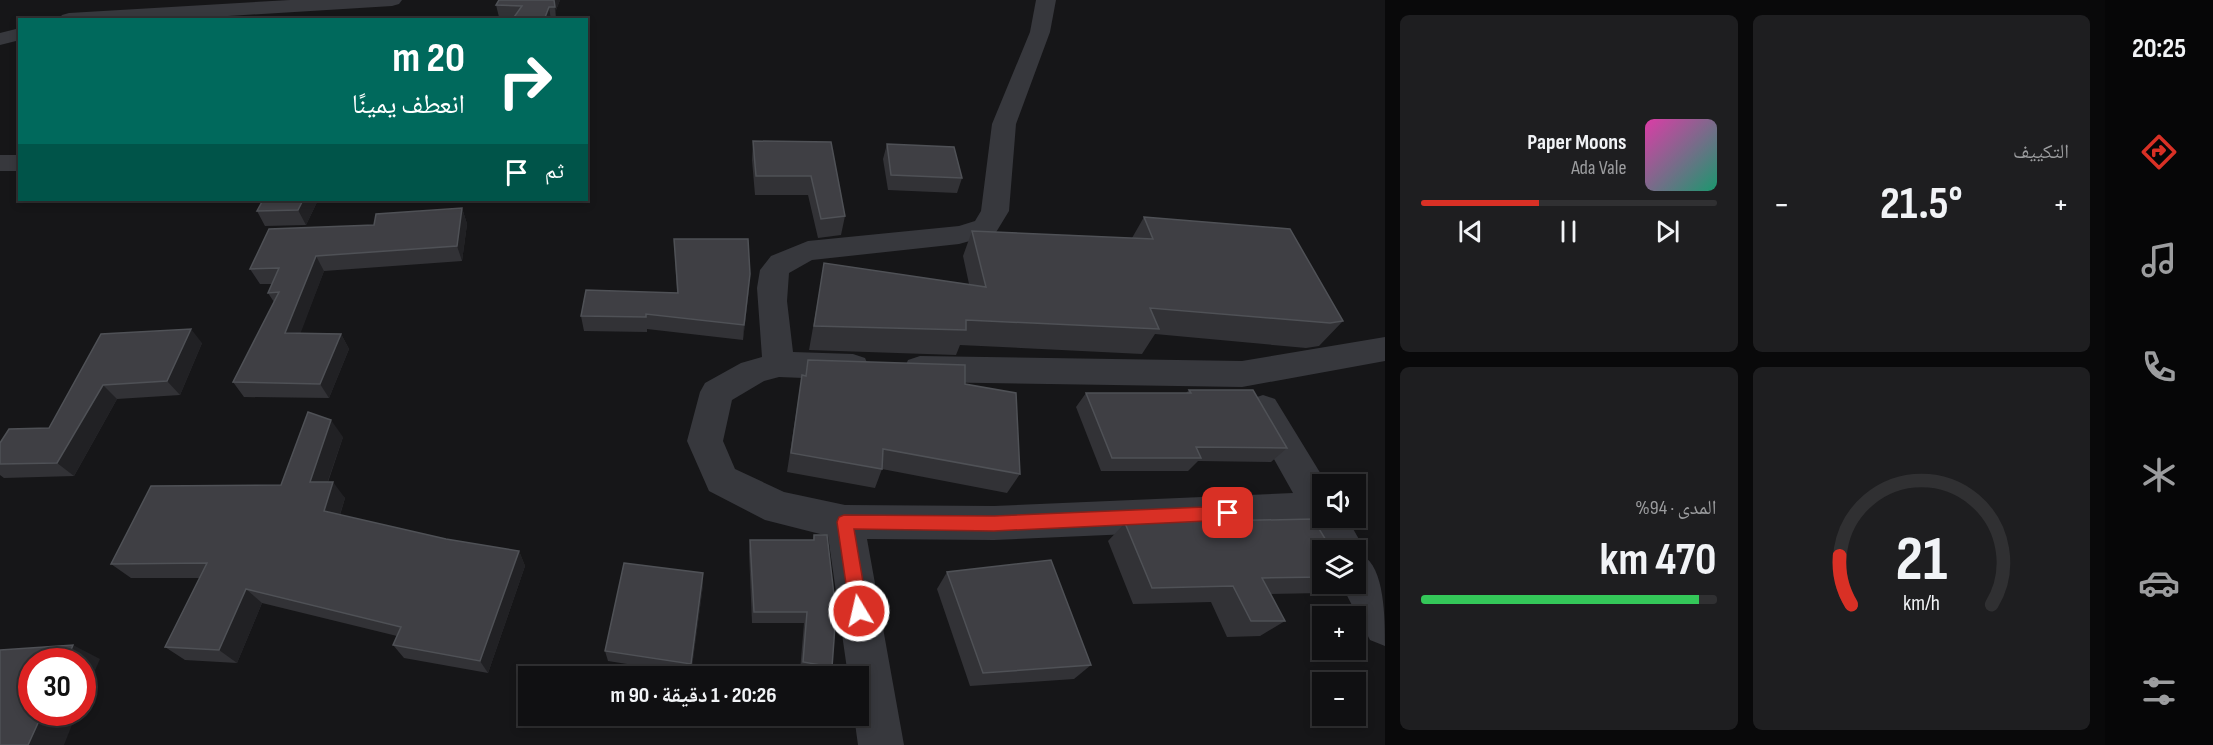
<!DOCTYPE html>
<html lang="ar">
<head>
<meta charset="utf-8">
<style>
	body { margin:0; font-family:"Sofia Sans Condensed","Noto Naskh Arabic",sans-serif; background:#1e1e20; color:#f1f3f6; direction:rtl; height:100vh; display:flex; flex-direction:column; font-size:22px; white-space:nowrap }
	* { box-sizing:border-box; margin:0 }
	p { font-size:20px; color:#9c9d9f }
	.icon { flex:none; width:33px; height:33px; fill:none; stroke:currentColor; stroke-width:2; stroke-linecap:round; stroke-linejoin:round }
	.map { position:relative; flex:1; overflow:hidden; direction:ltr }
	.side { display:flex; flex-direction:column; gap:15px; padding:15px; background:#09090a; width:720px }
	.side>* { flex:none }
	.hud { position:absolute; left:18px; top:18px; width:570px; height:183px; border-radius:0px; box-shadow:0 3px 9px #0003,0 0 0 2px #303032; direction:rtl; background:#00695c; color:#fff; overflow:hidden }
	.buttons { position:absolute; left:1312px; top:474px; display:grid; gap:12px }
	.buttons a { display:grid; place-items:center; width:54px; height:54px; border-radius:0px; background:#101012; box-shadow:0 3px 9px #0003,0 0 0 2px #303032; font-size:30px }
	.speed { position:absolute; left:18px; top:648px; display:flex; gap:12px; font-size:30px; font-weight:700; text-align:center }
	.speed>* { display:grid; place-content:center; width:78px; height:78px; border-radius:50%; background:#101012; box-shadow:0 3px 9px #0003,0 0 0 2px #303032; line-height:1 }
	.speed .limit { border:9px solid #d22; background:#fff; color:#111 }
	.pin { position:absolute; display:grid; place-items:center; width:51px; height:51px; color:#fff; margin:-26px; border-radius:12px; box-shadow:0 3px 9px #0006 }
	.me { position:absolute; width:66px; margin:-33px; rotate:351deg; stroke-linejoin:round; filter:drop-shadow(0 0 4px #0008) }
	.turn { display:flex; align-items:center; gap:21px; height:126px; padding:0 24px; font-size:27px }
	.turn .icon { width:78px; height:78px; stroke-width:2.5 }
	.turn b { display:block; font-size:42px; line-height:51px }
	.then { display:flex; align-items:center; height:57px; padding:0 24px; background:#0003; gap:12px; font-size:22px }
	.big { font-size:45px; font-weight:700; line-height:1.1 }
	.side .tile { flex:1; display:flex; flex-direction:column; justify-content:center; gap:9px; min-width:0; padding:0 21px; border-radius:9px; background:#1e1e20 }
	.side .dial { align-items:center; gap:0 }
	.dial svg { height:156px; overflow:visible; fill:none; stroke:#303032; stroke-width:7; stroke-linecap:round; text-anchor:middle }
	.dial text { fill:#f1f3f6; stroke:none }
	.song { display:flex; align-items:center; gap:18px }
	.cover { width:72px; height:72px; border-radius:9px; background:linear-gradient(135deg,hsl(320 70% 55%),hsl(160 70% 35%)) }
	.played { height:6px; border-radius:3px; background:linear-gradient(90deg,#d93025 40%,#303032 40%) }
	.keys { display:flex; justify-content:space-around; direction:ltr }
	.heat { display:flex; justify-content:space-between; align-items:center; font-size:33px; direction:ltr }
	.charge { height:9px; border-radius:4px; background:linear-gradient(90deg,#34c759 94%,#303032 0) }
	.side .tiles { flex:1; display:grid; gap:15px; grid-template-columns:repeat(2,1fr) }
	.trip { position:absolute; left:518px; top:666px; width:351px; height:60px; border-radius:0px; background:#101012; box-shadow:0 3px 9px #0003,0 0 0 2px #303032; font-weight:700; line-height:60px; text-align:center; direction:rtl }
	main { display:flex; flex:1; min-height:0 }
	.dock { display:flex; flex-direction:column; width:108px; justify-content:space-around; align-items:center; background:#060607; color:#9c9d9f }
	.dock .icon { width:42px; height:42px }
	.dock .on { color:#d93025 }
	.dock b { font-size:27px; color:#f1f3f6 }
	.map>svg:first-child { display:block }
	.lines { fill:none; stroke-linecap:round; stroke-linejoin:round }
	.minor { fill:#37383d; fill-rule:evenodd }
	.wall { fill:#323236 }
	.shaded-wall { fill:#212124 }
	.building { fill:#3f3f44; stroke:#4f5156; stroke-width:1.5 }
	.route { fill:#d93025; stroke:#8d1f18; stroke-width:1.5 }
</style>
</head>
<body>
<main>
<nav class="dock">
<b>20:25</b>
<svg class="icon on" aria-label="directions" viewBox="0 0 24 24"><path d="M12 3l9 9-9 9-9-9zM9 14v-3h6M13 9l2 2-2 2"/></svg>
<svg class="icon" aria-label="music" viewBox="0 0 24 24"><path d="M9 18V5l10-2v13"/><circle cx="6" cy="18" r="3"/><circle cx="16" cy="16" r="3"/></svg>
<svg class="icon" aria-label="phone" viewBox="0 0 24 24"><path d="M5 4h4l2 5-3 2q2 4 5 5l2-3 5 2v4C11 20 4 13 5 4z"/></svg>
<svg class="icon" aria-label="climate" viewBox="0 0 24 24"><path d="M12 3v18M4 7l16 10M4 17L20 7"/></svg>
<svg class="icon" aria-label="car" viewBox="0 0 24 24"><path d="M5 17H2v-5l4-1 3-4h7l3 4 3 1v5h-3M9 17h6M6 11h13"/><circle cx="7" cy="17" r="2"/><circle cx="17" cy="17" r="2"/></svg>
<svg class="icon" aria-label="filters" viewBox="0 0 24 24"><path d="M4 7h16M4 17h16"/><circle cx="9" cy="7" r="2"/><circle cx="15" cy="17" r="2"/></svg>
</nav>
<section class="side">
<div class="tiles">
<div class="tile"><p>التكييف</p>
<div class="heat"><a>−</a><b class="big">21.5°</b><a>+</a></div>
</div>
<div class="tile">
<div class="song"><i class="cover"></i><div><b>Paper Moons</b><p>Ada Vale</p></div></div>
<div class="played"></div>
<div class="keys"><svg class="icon" aria-label="previous" viewBox="0 0 24 24"><path d="M18 5L8 12l10 7zM5 5v14"/></svg><svg class="icon" aria-label="pause" viewBox="0 0 24 24"><path d="M8 5v14M16 5v14"/></svg><svg class="icon" aria-label="next" viewBox="0 0 24 24"><path d="M6 5l10 7-10 7zM19 5v14"/></svg></div>
</div>
<div class="tile dial"><svg viewBox="0 0 100 80">
<path d="M14 69A42 42 0 1 1 86 69"/>
<path d="M14 69A42 42 0 0 1 8 44" stroke="#d93025"/>
<text x="50" y="56" font-size="32" font-weight="700">21</text>
<text x="50" y="72" font-size="11">km/h</text>
</svg></div>
<div class="tile"><p>المدى · 94%</p><b class="big">470 km</b><div class="charge"></div></div>
</div>
</section>
<div class="map">
<svg width="1385" height="745" viewBox="0 0 1385 745">
	<rect width="100%" height="100%" fill="#161618"/>
	<g class="lines">
		<g class="minor">
			<path d="M290,0H402L399,4L392,6L164,20L59,19L62,15L69,13Z"/>
			<path d="M1036,0H1056L1050,32L1016,124L1009,211L995,234L959,244L812,260L789,273L787,301L793,352L853,354L865,358L869,367L865,376L853,380L779,377L764,381L732,400L723,441L735,469L784,492L845,505L994,506L1293,493L1246,409L1251,399L1263,395L1275,399L1327,484H1323V518H1347L1365,550L1362,555C1385,567 1385,619 1385,646L1370,640L1341,584H1356V550H1324L1312,526L994,540L867,539L904,745H858L854,716H858V676H848L828,536L765,520L709,491L687,441L700,392L705,383L741,363L762,357L757,288L760,270L771,256L808,241L959,226L975,221L981,211L992,124L1030,32Z"/>
			<path d="M20,28V40L0,45V33Z"/>
			<rect x="0" y="155" width="20" height="16"/>
			<path d="M1385,337V361L1242,387L920,382L908,378L904,369L908,360L920,356L1242,361Z"/>
		</g>
	</g>
	<g class="wall">
		<path d="M560,0L556,10V20H512L513,18L499,17L496,5Z"/>
		<path d="M753,141L831,142L845,216L841,235L818,238L808,195H755L752,160Z"/>
		<path d="M887,144L962,178L957,193L888,190L883,159Z"/>
		<path d="M318,200L306,225L265,226L257,211Z"/>
		<path d="M462,208L467,224L462,261L324,271L300,333L341,334L349,349L329,398L244,397L233,382L274,302L268,293L272,284H260L250,269L374,225Z"/>
		<path d="M1144,217L1343,321L1319,346L1306,348L1155,334L1142,354L960,345L956,355L809,350L820,288L969,284L963,256L972,231L1132,238Z"/>
		<path d="M674,239L749,289L743,340L647,329V332L584,331L581,316L677,293Z"/>
		<path d="M101,334L202,343L180,395L117,399L74,476L4,478L0,475V443L49,428Z"/>
		<path d="M802,375L965,384L1020,474L1007,493L882,469L875,488L787,472Z"/>
		<path d="M1189,390L1287,448L1271,462L1198,461L1188,471H1101L1076,407L1086,393H1186Z"/>
		<path d="M343,437L328,482L345,498L340,515L446,539L519,551L525,566L488,673L404,658L393,645L397,636L262,603L237,663L185,660L165,647L200,578H131L111,564L281,485Z"/>
		<path d="M1125,523L1323,550V584H1337L1321,593L1270,594L1285,621L1260,636L1227,637L1211,602L1133,604L1108,541Z"/>
		<path d="M814,535L832,667L828,676L800,671L804,623H752L749,552L750,540H813Z"/>
		<path d="M947,572L1091,665L1074,679L970,686L937,589Z"/>
		<path d="M703,585L691,674L608,661L605,651Z"/>
	</g>
	<g class="shaded-wall">
		<path d="M554,0H560L556,10V20Z"/>
		<path d="M549,7L551,20H544Z"/>
		<path d="M303,200H318L306,225L298,210Z"/>
		<path d="M462,208L467,224L462,261L457,246Z"/>
		<path d="M316,256L324,271L295,348L285,333Z"/>
		<path d="M750,274L749,289L743,340L744,325Z"/>
		<path d="M191,329L202,343L180,395L167,381Z"/>
		<path d="M341,334L349,349L329,398L320,384Z"/>
		<path d="M103,385L117,399L74,476L57,463Z"/>
		<path d="M331,420L343,437L322,498L310,482Z"/>
		<path d="M333,482L345,498L336,527L324,511Z"/>
		<path d="M519,551L525,566L488,673L480,661Z"/>
		<path d="M703,573V585L691,674V664Z"/>
		<path d="M246,589L262,603L237,663L219,650Z"/>
		<path d="M73,645L100,659L82,700V662H66Z"/>
		<path d="M43,712H77L64,745H28Z"/>
	</g>
	<g class="building">
		<path d="M499,0H554L555,7H549L544,20H512L522,6L496,5Z"/>
		<path d="M753,141L831,142L845,216L821,219L811,176H756Z"/>
		<path d="M887,144L954,147L962,178L891,175Z"/>
		<path d="M263,200H303L298,210L257,211Z"/>
		<path d="M462,208L457,246L316,256L285,333L341,334L320,384L233,382L279,292L268,293L279,268L250,269L269,229L374,225L376,214Z"/>
		<path d="M1144,217L1290,229L1343,321L1330,323L1150,308L1159,329L966,320V330L814,326L824,263L986,287L972,231L1153,239Z"/>
		<path d="M674,239H748L750,274L744,325L646,314V317L581,316L586,290L678,293Z"/>
		<path d="M191,329L167,381L103,385L57,463L0,464V443L9,429L49,428L101,334Z"/>
		<path d="M808,360L965,365V384L1016,393L1020,474L883,449L882,469L791,453L802,375L806,376Z"/>
		<path d="M1189,390H1253L1287,448L1196,447L1201,458H1112L1086,393H1191Z"/>
		<path d="M308,412L331,420L310,482H333L324,511L446,539L519,551L480,661L393,645L401,627L246,589L219,650L165,647L207,563L111,564L151,486L281,485Z"/>
		<path d="M1313,519L1332,550H1323V577L1262,578L1285,621H1251L1233,586L1152,588L1125,523Z"/>
		<path d="M814,535H827L836,612L832,667L803,662L807,612H754L750,540H814Z"/>
		<path d="M1051,560L1091,665L983,673L947,572Z"/>
		<path d="M624,563L703,573L691,664L605,651Z"/>
		<path d="M73,645L66,662H32V712H43L28,745H0V650Z"/>
	</g>
	<path class="route" d="M1228,506L1234,508L1236,513L1234,518L1228,520L994,531L854,529L868,611L865,617L859,619L853,617L850,611L837,522L839,517L844,515L994,516Z"/>
</svg>
<div class="buttons">
<a><svg class="icon" aria-label="sound" viewBox="0 0 24 24"><path d="M4 9h4l5-4v14l-5-4H4zM17 9q2 3 0 6"/></svg></a>
<a><svg class="icon" aria-label="layers" viewBox="0 0 24 24"><path d="M12 4l9 5-9 5-9-5zM3 14l9 5 9-5"/></svg></a>
<a>+</a>
<a>−</a>
</div>
<div class="speed"><div class="limit">30</div></div>
<div class="pin" style="left:1228px;top:513px;background:#d93025"><svg class="icon" aria-label="arrive" viewBox="0 0 24 24"><path d="M6 21V4h12l-3 4 3 4H6"/></svg></div>
<svg class="me" style="left:859px;top:611px" viewBox="-20 -20 40 40"><circle r="17" fill="#d93025" stroke="#fff" stroke-width="3"/><path d="M0-11L8 9 0 5-8 9z" fill="#fff"/></svg>
<div class="trip">20:26 · 1 دقيقة · 90 m</div>
<div class="hud">
<div class="turn"><svg class="icon" aria-label="right" viewBox="0 0 24 24"><path d="M7 20v-9h11M14 6l5 5-5 5"/></svg><div><b>20 m</b>انعطف يمينًا</div></div>
<div class="then">ثم<svg class="icon" aria-label="arrive" viewBox="0 0 24 24"><path d="M6 21V4h12l-3 4 3 4H6"/></svg></div>
</div>
</div>
</main>
</body>
</html>
